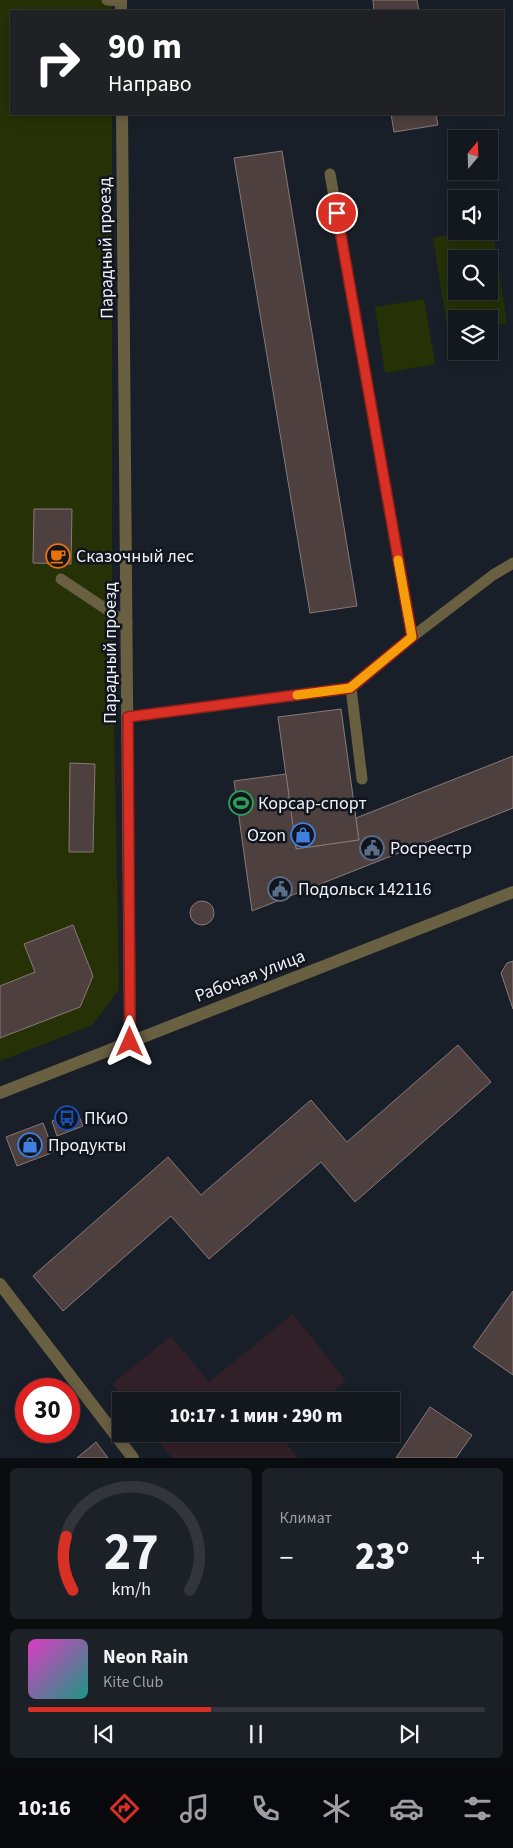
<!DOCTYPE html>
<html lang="ru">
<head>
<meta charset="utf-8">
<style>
	body { margin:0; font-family:"Source Sans 3",sans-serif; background:#1c2027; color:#f1f3f6; height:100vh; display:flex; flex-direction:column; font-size:19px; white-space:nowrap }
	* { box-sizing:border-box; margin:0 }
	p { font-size:16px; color:#9d9fa4 }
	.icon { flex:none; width:28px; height:28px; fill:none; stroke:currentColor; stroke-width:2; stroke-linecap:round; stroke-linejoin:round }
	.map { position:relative; height:1458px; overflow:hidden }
	.side { display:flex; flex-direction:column; gap:10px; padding:10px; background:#0a0d10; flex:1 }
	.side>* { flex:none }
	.guide { position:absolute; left:10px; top:10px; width:494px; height:105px; border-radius:0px; box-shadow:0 2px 12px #0003,0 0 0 1px #32363c; background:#202124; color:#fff; overflow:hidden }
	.needle { width:32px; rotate:19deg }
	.buttons { position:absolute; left:448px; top:130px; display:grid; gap:10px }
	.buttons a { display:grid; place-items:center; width:50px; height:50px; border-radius:0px; background:#13171e; box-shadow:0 2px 12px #0003,0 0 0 1px #32363c; font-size:25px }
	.speed { position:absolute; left:15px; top:1378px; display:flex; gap:10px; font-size:25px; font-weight:700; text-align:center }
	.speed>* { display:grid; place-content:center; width:65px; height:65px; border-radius:50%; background:#13171e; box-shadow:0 2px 12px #0003,0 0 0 1px #32363c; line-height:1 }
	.speed .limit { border:8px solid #d22; background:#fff; color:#111 }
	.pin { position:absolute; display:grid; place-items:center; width:42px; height:42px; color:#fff; margin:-21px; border:2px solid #fff; border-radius:50%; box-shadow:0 1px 5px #0007 }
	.me { position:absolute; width:55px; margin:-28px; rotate:0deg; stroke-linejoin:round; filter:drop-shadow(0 0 4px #0008) }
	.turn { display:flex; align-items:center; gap:18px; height:105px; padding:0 15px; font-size:22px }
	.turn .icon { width:65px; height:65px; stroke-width:2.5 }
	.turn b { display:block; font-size:35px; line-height:42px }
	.big { font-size:38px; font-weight:800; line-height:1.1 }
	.side .widget { flex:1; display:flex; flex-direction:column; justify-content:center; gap:8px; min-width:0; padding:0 18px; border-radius:8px; background:#1c2027 }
	.side .dial { align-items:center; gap:0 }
	.dial svg { height:130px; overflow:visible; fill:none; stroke:#32363c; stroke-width:7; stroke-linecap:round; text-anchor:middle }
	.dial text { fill:#f1f3f6; stroke:none }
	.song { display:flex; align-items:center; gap:15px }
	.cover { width:60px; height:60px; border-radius:8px; background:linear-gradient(135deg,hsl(310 70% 55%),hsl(170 70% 35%)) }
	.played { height:5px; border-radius:2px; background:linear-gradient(90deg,#d93025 40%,#32363c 40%) }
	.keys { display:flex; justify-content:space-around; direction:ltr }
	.heat { display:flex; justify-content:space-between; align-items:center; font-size:28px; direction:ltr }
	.side .tiles { flex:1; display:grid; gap:10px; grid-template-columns:1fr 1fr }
	.widget:last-child { grid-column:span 2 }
	.trip { position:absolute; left:112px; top:1392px; width:288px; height:50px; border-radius:0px; background:#13171e; box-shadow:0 2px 12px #0003,0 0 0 1px #32363c; font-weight:800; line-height:50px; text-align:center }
	.tab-bar { display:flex; height:80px; justify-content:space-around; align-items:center; background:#08090c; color:#9d9fa4 }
	.tab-bar .icon { width:35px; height:35px }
	.tab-bar .active { color:#d93025 }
	.tab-bar b { font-size:22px; color:#f1f3f6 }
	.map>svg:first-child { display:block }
	.industrial { fill:#312027 }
	.green { fill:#263105; fill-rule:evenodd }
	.building { fill:#4e403f; stroke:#897978 }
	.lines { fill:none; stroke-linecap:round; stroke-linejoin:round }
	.service { stroke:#695f41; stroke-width:11 }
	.minor { stroke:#695f41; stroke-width:12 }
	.route-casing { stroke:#8d1f18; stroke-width:12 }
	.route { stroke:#d93025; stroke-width:9 }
	.slow { stroke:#f59e0b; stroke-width:9 }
	.labels { text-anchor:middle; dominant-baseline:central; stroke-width:5; stroke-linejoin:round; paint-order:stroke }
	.street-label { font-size:18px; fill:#edf1f7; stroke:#11151e }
	.poi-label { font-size:18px; fill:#edf1f7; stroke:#11151e; text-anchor:start }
</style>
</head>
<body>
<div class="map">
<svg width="513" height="1458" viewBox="0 0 513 1458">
	<rect width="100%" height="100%" fill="#191f28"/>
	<g class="industrial">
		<path d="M293,1314L346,1381L321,1401H126L112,1384L171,1336L209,1382Z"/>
		<path d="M152,1434H281L280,1435L298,1458H172Z"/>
	</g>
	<g class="green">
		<path d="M0,0H112V11H11V114H112V615L119,989L93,1025L0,1061Z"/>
		<path d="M492,228L507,323L489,326V319H456V331L448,332L433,238L474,231H489V229ZM456,259H489V291H456Z"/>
		<path d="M424,299L435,364L385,373L375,307Z"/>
	</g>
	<g class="building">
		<path d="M373,0H417L419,11H374Z"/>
		<path d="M391,114H436L438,125L394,132Z"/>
		<path d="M282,151L357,606L310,613L234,158Z"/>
		<path d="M34,509H72L71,564L33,563Z"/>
		<path d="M341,709L359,840L296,849L278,717Z"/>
		<path d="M513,756V808L252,911L234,781L286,774L296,849L359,840L356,818Z"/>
		<path d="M70,763L95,764L93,852H69Z"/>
		<circle cx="202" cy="913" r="12"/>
		<path d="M73,925L93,976L80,1007L0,1038V986L35,972L24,944Z"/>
		<path d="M513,961V1009L501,973L507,963Z"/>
		<path d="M458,1045L491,1082L355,1202L321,1162L209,1259L171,1216L63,1311L33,1276L168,1157L201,1195L311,1100L347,1142Z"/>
		<path d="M77,1111L83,1126L57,1136L52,1121Z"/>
		<path d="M43,1123L54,1152L17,1166L6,1137Z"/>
		<path d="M513,1291V1375L473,1347Z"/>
		<path d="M430,1407L472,1435L456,1458H396Z"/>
		<path d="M96,1442L108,1458H77Z"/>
	</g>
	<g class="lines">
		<g class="service">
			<path d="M107,0L121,1"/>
			<path d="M330,174L412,637"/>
			<path d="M61,579L127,623"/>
			<path d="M351,688L362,779"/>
			<path d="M128,717L351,688L412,637L493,575L513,563"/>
		</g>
		<g class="minor">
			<path d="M121,11V0"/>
			<path d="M122,114L130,1041"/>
			<path d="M0,1093L513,892"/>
			<path d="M0,1284L133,1458"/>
		</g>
	</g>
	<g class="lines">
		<g class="route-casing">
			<path id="route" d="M130,1042L128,717L350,688L412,637L337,213"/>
		</g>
		<use href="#route" class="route"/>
		<path class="slow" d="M297,695L350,688L412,637L398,560"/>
	</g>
	<defs>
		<g id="cafe-ring" transform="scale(1.25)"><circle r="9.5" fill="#11151e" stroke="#e8710a" stroke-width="1.5"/><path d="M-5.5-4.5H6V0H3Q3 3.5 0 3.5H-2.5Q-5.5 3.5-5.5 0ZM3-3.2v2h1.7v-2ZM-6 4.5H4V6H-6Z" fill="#e8710a"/></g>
		<g id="stadium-ring" transform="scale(1.25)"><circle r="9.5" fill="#11151e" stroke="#2e9e5b" stroke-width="1.5"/><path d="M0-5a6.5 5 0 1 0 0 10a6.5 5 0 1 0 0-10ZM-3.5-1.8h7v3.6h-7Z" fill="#2e9e5b"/></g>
		<g id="shop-ring" transform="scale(1.25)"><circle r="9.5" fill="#11151e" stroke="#3f7fe0" stroke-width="1.5"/><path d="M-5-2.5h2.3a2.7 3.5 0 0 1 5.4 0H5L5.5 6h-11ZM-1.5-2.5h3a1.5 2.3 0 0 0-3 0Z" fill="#3f7fe0"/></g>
		<g id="civic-ring" transform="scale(1.25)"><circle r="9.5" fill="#11151e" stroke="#5c6f8a" stroke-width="1.5"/><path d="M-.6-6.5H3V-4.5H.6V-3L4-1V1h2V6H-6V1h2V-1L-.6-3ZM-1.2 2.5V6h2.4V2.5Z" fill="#5c6f8a"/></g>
		<g id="bus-ring" transform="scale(1.25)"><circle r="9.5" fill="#11151e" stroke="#1a4fb4" stroke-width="1.5"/><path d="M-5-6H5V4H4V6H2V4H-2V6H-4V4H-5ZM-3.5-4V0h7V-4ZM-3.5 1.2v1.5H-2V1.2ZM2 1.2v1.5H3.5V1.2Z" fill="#1a4fb4"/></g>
	</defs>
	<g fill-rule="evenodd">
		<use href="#cafe-ring" x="58" y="556"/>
		<use href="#stadium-ring" x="241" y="803"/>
		<use href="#shop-ring" x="303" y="835"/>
		<use href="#civic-ring" x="372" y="848"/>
		<use href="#civic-ring" x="280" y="889"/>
		<use href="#bus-ring" x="67" y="1118"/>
		<use href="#shop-ring" x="30" y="1145"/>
	</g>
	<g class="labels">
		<g class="street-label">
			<text transform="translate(106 248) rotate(-91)">Парадный проезд</text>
			<text transform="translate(110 653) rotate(-90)">Парадный проезд</text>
			<text transform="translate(250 976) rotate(-21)">Рабочая улица</text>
		</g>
		<g class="poi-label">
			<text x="76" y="556">Сказочный лес</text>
			<text x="258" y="803">Корсар-спорт</text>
			<text x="286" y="835" text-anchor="end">Ozon</text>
			<text x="390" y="848">Росреестр</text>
			<text x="298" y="889">Подольск 142116</text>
			<text x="84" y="1118">ПКиО</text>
			<text x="48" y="1145">Продукты</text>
		</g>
	</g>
</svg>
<div class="buttons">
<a><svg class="needle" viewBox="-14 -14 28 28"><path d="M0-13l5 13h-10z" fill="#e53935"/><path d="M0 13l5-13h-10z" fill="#9d9fa4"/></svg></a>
<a><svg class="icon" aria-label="sound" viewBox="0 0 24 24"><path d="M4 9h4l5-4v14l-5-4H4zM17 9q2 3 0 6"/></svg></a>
<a><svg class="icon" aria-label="search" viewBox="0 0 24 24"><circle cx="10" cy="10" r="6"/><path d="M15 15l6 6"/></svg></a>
<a><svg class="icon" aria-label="layers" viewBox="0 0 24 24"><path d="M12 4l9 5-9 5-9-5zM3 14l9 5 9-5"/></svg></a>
</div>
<div class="speed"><div class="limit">30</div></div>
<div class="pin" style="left:337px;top:213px;background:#d93025"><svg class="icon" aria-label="arrive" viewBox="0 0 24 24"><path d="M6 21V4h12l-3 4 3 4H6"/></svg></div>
<svg class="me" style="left:130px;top:1042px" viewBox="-20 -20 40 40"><path d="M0-17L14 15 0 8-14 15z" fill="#d93025" stroke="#fff" stroke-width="4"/></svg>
<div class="trip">10:17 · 1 мин · 290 m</div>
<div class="guide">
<div class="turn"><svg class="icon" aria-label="right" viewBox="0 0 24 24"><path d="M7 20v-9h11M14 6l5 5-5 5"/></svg><div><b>90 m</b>Направо</div></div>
</div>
</div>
<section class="side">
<div class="tiles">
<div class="widget dial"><svg viewBox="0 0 100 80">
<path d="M14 69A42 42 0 1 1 86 69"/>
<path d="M14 69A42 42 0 0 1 10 36" stroke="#d93025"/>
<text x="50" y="56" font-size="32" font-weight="700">27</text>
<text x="50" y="72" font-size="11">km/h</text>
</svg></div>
<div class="widget"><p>Климат</p>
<div class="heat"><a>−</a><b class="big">23°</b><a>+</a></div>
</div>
<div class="widget">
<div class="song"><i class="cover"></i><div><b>Neon Rain</b><p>Kite Club</p></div></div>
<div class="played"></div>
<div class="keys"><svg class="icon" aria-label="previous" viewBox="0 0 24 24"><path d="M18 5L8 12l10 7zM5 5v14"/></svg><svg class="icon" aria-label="pause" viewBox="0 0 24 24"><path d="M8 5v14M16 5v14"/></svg><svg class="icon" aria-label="next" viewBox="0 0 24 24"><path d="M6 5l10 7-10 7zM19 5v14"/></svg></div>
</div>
</div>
</section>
<nav class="tab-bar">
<b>10:16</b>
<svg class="icon active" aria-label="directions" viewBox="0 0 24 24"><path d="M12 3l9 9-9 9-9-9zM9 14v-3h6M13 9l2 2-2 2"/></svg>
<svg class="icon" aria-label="music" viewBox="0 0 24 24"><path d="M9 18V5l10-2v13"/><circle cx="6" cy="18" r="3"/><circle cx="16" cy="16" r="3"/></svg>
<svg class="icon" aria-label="phone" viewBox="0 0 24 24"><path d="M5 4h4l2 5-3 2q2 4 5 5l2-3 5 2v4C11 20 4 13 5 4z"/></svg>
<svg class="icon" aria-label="climate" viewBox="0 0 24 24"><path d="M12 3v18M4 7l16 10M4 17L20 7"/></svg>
<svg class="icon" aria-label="car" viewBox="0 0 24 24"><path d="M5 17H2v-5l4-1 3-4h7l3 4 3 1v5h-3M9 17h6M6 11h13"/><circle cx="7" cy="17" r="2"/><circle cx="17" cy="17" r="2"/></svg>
<svg class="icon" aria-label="filters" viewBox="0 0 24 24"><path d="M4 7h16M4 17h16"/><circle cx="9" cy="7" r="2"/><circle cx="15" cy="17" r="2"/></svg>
</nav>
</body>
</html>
